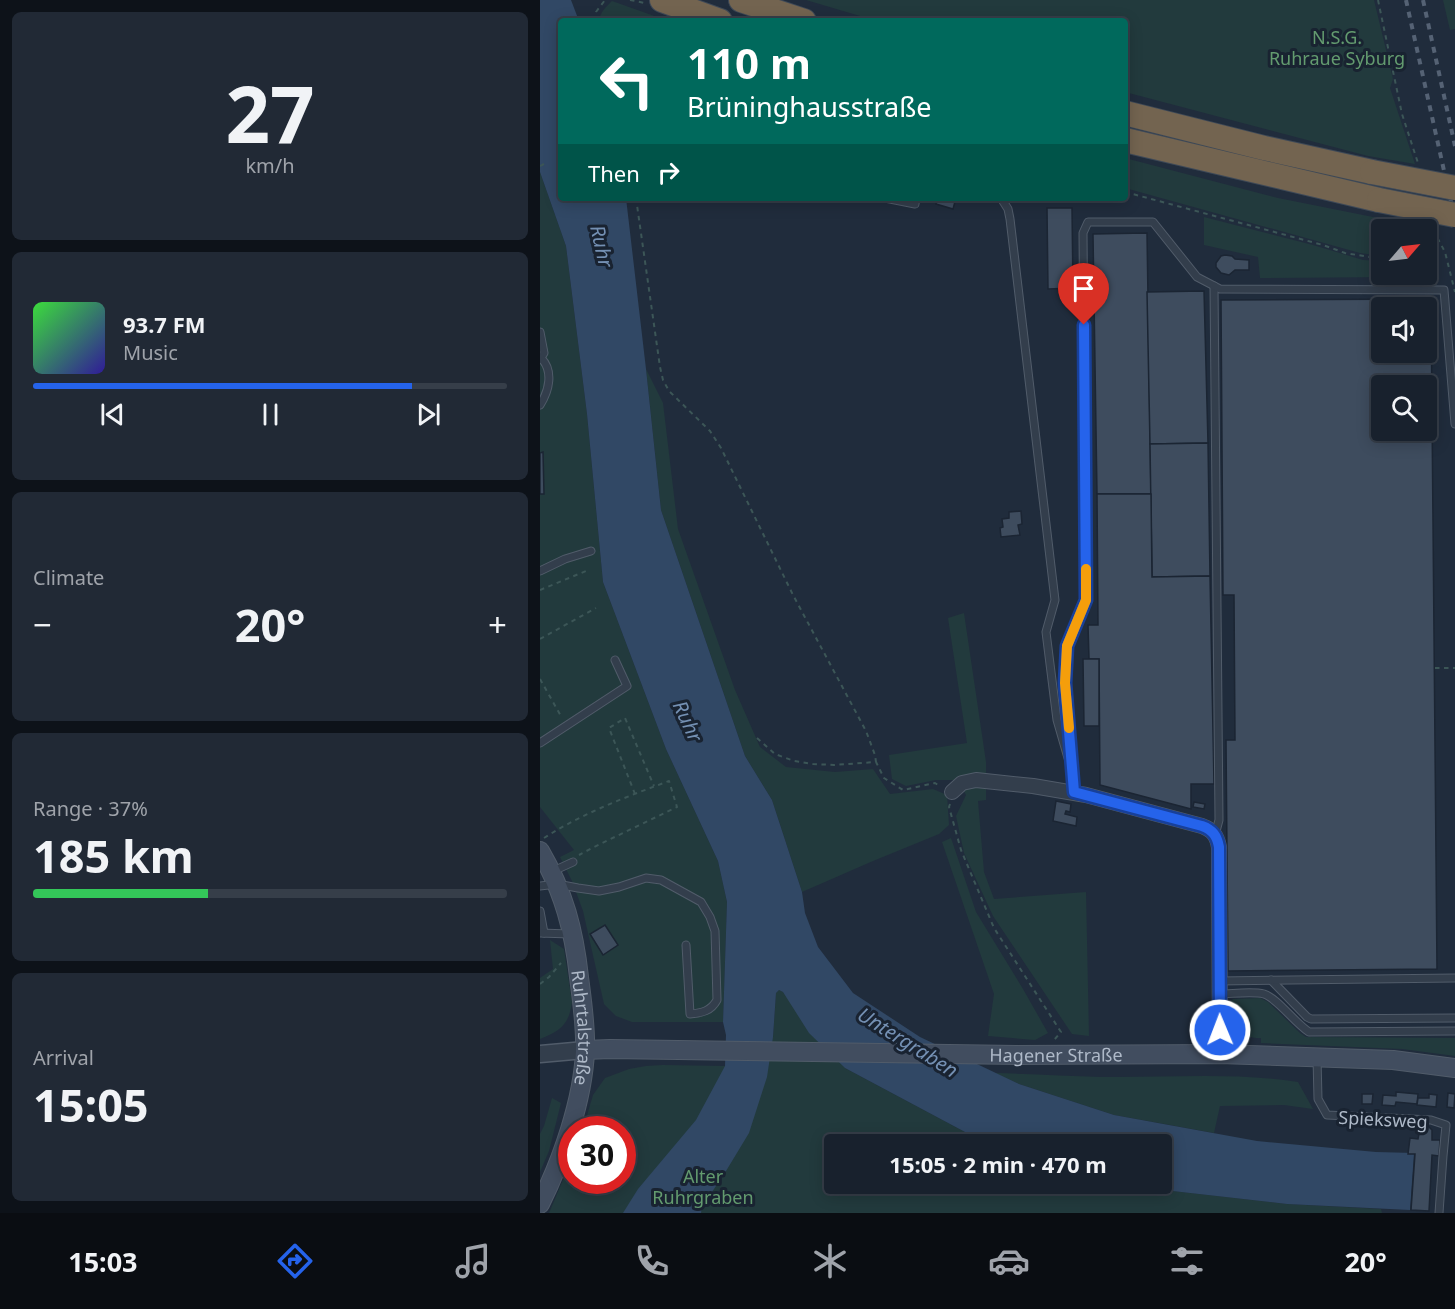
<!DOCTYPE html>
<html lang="en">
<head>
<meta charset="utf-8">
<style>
	body { margin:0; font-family:"Noto Sans",sans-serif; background:#212935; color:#f1f3f6; height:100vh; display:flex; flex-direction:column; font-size:22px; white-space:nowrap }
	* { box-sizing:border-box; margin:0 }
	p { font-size:20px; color:#9fa3aa }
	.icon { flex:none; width:33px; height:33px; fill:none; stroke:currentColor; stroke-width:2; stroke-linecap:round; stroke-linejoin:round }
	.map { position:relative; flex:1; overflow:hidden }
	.panel { display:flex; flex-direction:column; gap:12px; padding:12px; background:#0d1219; width:540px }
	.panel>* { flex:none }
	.banner { position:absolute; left:18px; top:18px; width:570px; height:183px; border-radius:6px; box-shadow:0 3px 15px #0003,0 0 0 2px #363e49; background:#00695c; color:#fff; overflow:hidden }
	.needle { width:39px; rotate:62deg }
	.buttons { position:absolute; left:831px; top:219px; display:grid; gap:12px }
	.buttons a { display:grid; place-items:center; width:66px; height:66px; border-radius:6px; background:#18212d; box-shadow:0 3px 15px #0003,0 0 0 2px #363e49; font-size:30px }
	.speed { position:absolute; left:18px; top:1116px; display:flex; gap:12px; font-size:30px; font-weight:700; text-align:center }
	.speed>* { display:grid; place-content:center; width:78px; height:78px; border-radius:50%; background:#18212d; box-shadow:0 3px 15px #0003,0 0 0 2px #363e49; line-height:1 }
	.speed .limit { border:9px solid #d22; background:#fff; color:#111 }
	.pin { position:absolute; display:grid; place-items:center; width:51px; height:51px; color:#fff; margin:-62px -26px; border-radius:50% 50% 50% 0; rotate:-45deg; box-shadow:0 0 6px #0007 }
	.pin .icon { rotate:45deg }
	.me { position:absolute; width:66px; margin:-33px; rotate:359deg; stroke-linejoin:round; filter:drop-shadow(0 0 4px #0008) }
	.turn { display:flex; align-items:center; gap:21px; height:126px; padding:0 30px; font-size:27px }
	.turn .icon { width:78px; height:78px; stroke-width:2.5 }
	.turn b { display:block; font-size:42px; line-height:51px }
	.then { display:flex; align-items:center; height:57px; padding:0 30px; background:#0003; gap:12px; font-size:22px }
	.big { font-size:45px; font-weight:700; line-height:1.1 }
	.panel .tile { flex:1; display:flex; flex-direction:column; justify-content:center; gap:9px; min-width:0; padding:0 21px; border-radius:9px; background:#212935 }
	.panel .dial { align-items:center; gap:0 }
	.dial b { font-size:78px; line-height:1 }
	.song { display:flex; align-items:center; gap:18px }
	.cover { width:72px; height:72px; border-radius:9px; background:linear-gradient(135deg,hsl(120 70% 55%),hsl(250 70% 35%)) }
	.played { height:6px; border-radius:3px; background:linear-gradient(90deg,#2563eb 80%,#363e49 80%) }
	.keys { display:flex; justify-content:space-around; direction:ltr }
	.heat { display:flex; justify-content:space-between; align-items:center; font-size:33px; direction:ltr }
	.charge { height:9px; border-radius:4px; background:linear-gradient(90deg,#34c759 37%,#363e49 0) }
	.trip { position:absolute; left:284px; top:1134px; width:348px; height:60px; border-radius:6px; background:#18212d; box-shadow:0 3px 15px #0003,0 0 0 2px #363e49; font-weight:700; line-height:60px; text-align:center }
	.tabs { display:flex; height:96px; justify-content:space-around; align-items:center; background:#0a0d12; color:#9fa3aa }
	.tabs .icon { width:42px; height:42px }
	.tabs .current { color:#2563eb }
	.tabs b { font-size:27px; color:#f1f3f6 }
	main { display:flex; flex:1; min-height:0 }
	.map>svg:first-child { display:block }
	.green { fill:#223a3d }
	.water { fill:#314865 }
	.building { fill:#3e4c5e; stroke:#1b2533; stroke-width:1.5; fill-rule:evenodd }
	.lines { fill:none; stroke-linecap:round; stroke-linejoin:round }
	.service-casing { stroke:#515c6a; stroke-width:9 }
	.minor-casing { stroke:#515c6a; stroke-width:16 }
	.tertiary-casing { stroke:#515c6a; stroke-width:19 }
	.secondary-casing { stroke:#515c6a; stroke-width:20 }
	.motorway-casing { stroke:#3e4957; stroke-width:26 }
	.path { stroke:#3c5657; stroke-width:2; stroke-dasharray:4.5 4.5; stroke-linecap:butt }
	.service { stroke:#333e4c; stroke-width:7 }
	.minor { stroke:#333e4c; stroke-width:14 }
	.tertiary { stroke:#333e4c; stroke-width:16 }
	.secondary { stroke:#414d5f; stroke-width:18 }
	.motorway { stroke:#736450; stroke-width:24 }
	.rail { stroke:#556274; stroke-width:4; stroke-dasharray:6 6; stroke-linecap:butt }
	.motorway-bridge-casing { stroke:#3e4957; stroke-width:26; stroke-linecap:butt }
	.motorway-bridge { stroke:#736450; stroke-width:24 }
	.route-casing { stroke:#184099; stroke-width:15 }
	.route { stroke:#2563eb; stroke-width:10 }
	.slow { stroke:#f59e0b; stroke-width:10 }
	.labels { text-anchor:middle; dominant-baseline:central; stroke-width:6; stroke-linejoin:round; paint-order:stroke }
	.park-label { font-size:18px; fill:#639b6f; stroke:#192331 }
	.street-label { font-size:18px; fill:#aeb9c8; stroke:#192331 }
	.water-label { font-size:20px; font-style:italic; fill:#7490b3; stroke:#192331 }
</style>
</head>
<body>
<main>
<section class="panel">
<div class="tile dial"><b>27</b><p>km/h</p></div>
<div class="tile">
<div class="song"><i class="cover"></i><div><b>93.7 FM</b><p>Music</p></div></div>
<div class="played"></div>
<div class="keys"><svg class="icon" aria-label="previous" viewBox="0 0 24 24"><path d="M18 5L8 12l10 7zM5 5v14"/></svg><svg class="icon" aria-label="pause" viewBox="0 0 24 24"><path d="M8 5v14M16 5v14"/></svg><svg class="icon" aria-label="next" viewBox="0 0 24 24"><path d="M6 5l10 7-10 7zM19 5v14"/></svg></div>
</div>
<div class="tile"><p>Climate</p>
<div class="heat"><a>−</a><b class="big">20°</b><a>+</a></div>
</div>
<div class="tile"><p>Range · 37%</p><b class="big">185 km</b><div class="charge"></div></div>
<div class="tile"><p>Arrival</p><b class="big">15:05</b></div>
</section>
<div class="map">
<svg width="915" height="1213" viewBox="0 0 915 1213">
	<rect width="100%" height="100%" fill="#202c3c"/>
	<g class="green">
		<path d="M266,0H834L853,79L850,88L875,164L828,156L585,92V21H337Z"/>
		<path d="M903,0H915V29L910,30Z"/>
		<path d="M72,1L120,18L122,21H59C60,12 66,7 72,1Z"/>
		<path d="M585,158L738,198L883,227L882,229L842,230L841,256L820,253L585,188Z"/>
		<path d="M0,172L26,246L47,414L63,582L126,749L178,861L187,902L183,1022H92L76,1016L64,1004L43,911L32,881L20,857L34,850L0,807Z"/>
		<path d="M664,217L773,245L823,260L841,261L842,274L856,275L857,277L720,278L718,257L664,245Z"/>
		<path d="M106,369L123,403L138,529L195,690L220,747L246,767L295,772L333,769L350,794L393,789L407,795L409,825L399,834L333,861L262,892L232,800L205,756L121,510Z"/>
		<path d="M424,613L446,762V800L438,801L444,872L454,899L546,892L549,1036L532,1034L453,916L424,853L416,816L426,795L418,780H396L366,786L352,779L349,755L427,743L408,618Z"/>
		<path d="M411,838L436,912L483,989L508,1033L495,1040L448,1036L454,994L402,842Z"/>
		<path d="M10,940L24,949L32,1002C29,1025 20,1031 0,1039V978L13,969Z"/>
		<path d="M239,990L243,992L305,1068L440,1140L455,1144H294V1184H586L598,1187L747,1204L841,1209L842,1213H9L31,1161L32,1180H82V1130L43,1129L53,1095L65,1078L89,1069L106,1066L123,1065L185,1066L233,1037L236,993Z"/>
		<path d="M720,998L728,1002L760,1033L766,1037L915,1038V1056L862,1049L721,1043V1038C709,1038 702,1036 697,1024L693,1025L689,1003L693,999Z"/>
		<path d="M455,1073C491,1074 526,1076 561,1077C627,1078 693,1072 758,1082L773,1109L744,1105L680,1106L674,1133L574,1115L479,1084Z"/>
		<path d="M12,1098L21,1103L9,1151L0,1172V1134L4,1126Z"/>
	</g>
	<path class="water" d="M0,0H31L39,21H21V198H86L106,369L121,510L205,756L232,800L262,892L265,913L278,947L313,993L380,1037L479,1084L574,1115L717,1141L836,1152L874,1153L870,1210L747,1204L597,1187L586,1184H621V1144H455L440,1140L305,1068L269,1033L243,992L239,990L236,993L233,1037L227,1077L209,1133L186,1171L162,1207L161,1213H83L98,1189L156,1120L185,1066L186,1035L183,1022L187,902L178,861L126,749L63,582L47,414L26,246L0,172Z"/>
	<g class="building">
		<path d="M397,198H416L413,209L396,204Z"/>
		<path d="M507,208H532L533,288L508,289Z"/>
		<path d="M607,233L611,494H557L553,234Z"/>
		<path d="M685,255L692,256L695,259L709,260V270H695L689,275L681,273L676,267V263L681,256Z"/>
		<path d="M664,291L668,443L610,444L607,292Z"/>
		<path d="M891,299L897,969L688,971L686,740H695L694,595H683L681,300ZM842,308H886V352H842ZM842,386H886V430H842Z"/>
		<path d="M668,443L670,576L612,577L610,444Z"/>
		<path d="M3,452L4,494H0V453Z"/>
		<path d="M557,494H611L612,577L670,576L674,784H651V809L560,785L559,659H549L548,625H558Z"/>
		<path d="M481,511L482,524L478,525L480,535L461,537L460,528L463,527L462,519L469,518V512Z"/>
		<path d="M543,659H559V726H544Z"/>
		<path d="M516,801L531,804L530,812L526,811L525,814L537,817L536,826L513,821Z"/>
		<path d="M654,802L665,804L664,809L653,807Z"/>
		<path d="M65,925L78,945L63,955L50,934Z"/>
		<path d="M856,1092L878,1094L877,1104L856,1102L855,1106L842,1105L843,1095L856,1096Z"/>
		<path d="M908,1093L915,1094L914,1108L907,1107Z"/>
		<path d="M822,1094H833L832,1104H822Z"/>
		<path d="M889,1094L897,1095L896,1107L877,1105L878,1098H889Z"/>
		<path d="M887,1125L892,1130V1140H900L899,1156L892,1155L889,1211L871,1210L875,1154H868L870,1138L878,1139L880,1128L883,1126Z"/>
	</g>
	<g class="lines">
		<g class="service-casing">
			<g id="service">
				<path d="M345,198L375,204L376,198"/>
				<path d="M461,198L468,209L470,219L515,600L506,632L517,720L528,758"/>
				<path d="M674,286L679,820L675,835"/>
				<path d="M0,332L4,353L0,359"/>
				<path d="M0,405C9,391 14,371 1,358"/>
				<path d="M0,571L25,559L51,551"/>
				<path d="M0,743L87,686L75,660"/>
				<path d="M534,792L525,683L527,646L546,600L543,233L548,222H613L657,277L680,289L904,290L915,424"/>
				<path d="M11,872L33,862"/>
				<path d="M0,886L17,884L38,888L59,891L79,887L106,878L121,880L161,902L170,917L175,931L177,1000C171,1011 162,1013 150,1014L146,945"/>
				<path d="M0,911L4,933"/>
				<path d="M0,933L30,934"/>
				<path d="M731,980L767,1017L771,1019L915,1018"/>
				<path d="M679,981L915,978"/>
				<path d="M679,994C692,994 712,991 724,994C737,998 755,1023 769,1032L915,1031"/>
				<path d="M777,1058L778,1099L787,1115L891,1120L906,1125L903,1156L899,1213"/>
			</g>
		</g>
		<g class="minor-casing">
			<path id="minor" d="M412,792L422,783L436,780L493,786L546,795L662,826C673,830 677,836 679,847L680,1054"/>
		</g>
		<g class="tertiary-casing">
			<path id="tertiary" d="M0,1054L45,1050"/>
		</g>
		<g class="secondary-casing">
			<g id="secondary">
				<path id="s1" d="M0,851C24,892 34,931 39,977C42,1001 46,1026 45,1051C43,1100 22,1160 0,1204"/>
				<path id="s2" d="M45,1050L70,1049L477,1055L680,1054L853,1060L915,1068"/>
			</g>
		</g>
		<g class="motorway-casing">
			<g id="motorway">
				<path d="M122,0L180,21"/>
				<path d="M201,0L264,21"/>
				<path d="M585,113L724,148L832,172"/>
				<path d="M585,140L839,200"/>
			</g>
		</g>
		<g class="path">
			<path d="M90,0L105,3"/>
			<path d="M838,0L862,114L878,163"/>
			<path d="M55,21L56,12L65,0"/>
			<path d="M0,166L6,163"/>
			<path d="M585,192L783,245L805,253L842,259"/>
			<path d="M96,198L120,367L123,380L129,391L170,431L181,448L253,595L326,731L335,755L336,762"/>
			<path d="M896,229L898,239L905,252L915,292"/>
			<path d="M886,244L898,239"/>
			<path d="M0,590L46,571"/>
			<path d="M0,639L56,608"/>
			<path d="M895,668H915"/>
			<path d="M0,679L22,718"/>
			<path d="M217,738L235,754L254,761L273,764L294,765L336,762L344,778L363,790L395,783L401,787"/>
			<path d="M95,794L69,728L85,718L114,786"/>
			<path d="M410,804L409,807L421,850L454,928L521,1032L514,1040"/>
			<path d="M4,838C43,813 86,797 129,781L137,807L54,847L39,855"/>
			<path d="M0,984L9,977L21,963"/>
		</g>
		<use href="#service" class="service"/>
		<use href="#minor" class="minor"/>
		<use href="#tertiary" class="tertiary"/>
		<use href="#secondary" class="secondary"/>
		<use href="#motorway" class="motorway"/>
		<g class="rail">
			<path d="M866,0L915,220"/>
			<path d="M883,0L915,146"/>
		</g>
		<g class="motorway-bridge-casing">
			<g id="motorway-bridge">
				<path d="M832,172L915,188"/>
				<path d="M839,200L915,215"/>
			</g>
		</g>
		<use href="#motorway-bridge" class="motorway-bridge"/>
	</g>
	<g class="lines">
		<g class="route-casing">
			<path id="route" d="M544,325L546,600L527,646L525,683L534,792L662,826C673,830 677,836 679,847L680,1030"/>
		</g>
		<use href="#route" class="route"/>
		<path class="slow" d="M529,728L525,683L527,646L546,600V569"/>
	</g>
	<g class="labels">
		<g class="park-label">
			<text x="797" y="37">N.S.G.<tspan x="797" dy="21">Ruhraue Syburg</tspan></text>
			<text x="163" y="1176">Alter<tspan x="163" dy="21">Ruhrgraben</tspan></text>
		</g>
		<g class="street-label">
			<text stroke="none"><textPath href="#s1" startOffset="184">Ruhrtalstraße</textPath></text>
			<text stroke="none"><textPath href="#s2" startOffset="471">Hagener Straße</textPath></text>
			<text transform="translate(843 1119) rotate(3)">Spieksweg</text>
		</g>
		<g class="water-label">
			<text transform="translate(62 246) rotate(77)">Ruhr</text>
			<text transform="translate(148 721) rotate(65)">Ruhr</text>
			<text transform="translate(368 1042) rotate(32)">Untergraben</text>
		</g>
	</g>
</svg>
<div class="buttons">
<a><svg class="needle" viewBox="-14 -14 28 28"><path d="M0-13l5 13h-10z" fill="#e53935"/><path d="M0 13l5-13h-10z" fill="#9fa3aa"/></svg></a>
<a><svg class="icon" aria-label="sound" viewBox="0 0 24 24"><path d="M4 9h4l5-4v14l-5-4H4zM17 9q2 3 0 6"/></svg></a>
<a><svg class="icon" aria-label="search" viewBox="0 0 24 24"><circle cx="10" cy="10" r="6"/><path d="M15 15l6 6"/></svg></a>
</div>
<div class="speed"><div class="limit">30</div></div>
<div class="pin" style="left:544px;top:325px;background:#d93025"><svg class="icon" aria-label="arrive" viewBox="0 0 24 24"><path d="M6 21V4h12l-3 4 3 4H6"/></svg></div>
<svg class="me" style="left:680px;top:1030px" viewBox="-20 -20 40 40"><circle r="17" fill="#2563eb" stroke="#fff" stroke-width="3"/><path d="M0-11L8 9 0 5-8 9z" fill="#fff"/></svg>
<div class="trip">15:05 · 2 min · 470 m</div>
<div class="banner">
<div class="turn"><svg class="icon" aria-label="left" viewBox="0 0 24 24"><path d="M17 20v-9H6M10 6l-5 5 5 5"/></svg><div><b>110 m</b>Brüninghausstraße</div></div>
<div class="then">Then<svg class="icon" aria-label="right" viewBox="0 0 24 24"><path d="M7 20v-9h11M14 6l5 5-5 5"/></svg></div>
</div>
</div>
</main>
<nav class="tabs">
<b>15:03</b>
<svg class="icon current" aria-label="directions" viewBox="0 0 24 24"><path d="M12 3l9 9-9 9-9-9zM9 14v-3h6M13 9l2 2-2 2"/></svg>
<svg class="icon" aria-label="music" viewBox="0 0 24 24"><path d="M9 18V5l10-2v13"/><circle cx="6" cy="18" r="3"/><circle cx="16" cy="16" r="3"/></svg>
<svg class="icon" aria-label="phone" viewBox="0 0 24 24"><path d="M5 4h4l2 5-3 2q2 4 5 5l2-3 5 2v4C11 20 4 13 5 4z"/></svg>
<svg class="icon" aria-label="climate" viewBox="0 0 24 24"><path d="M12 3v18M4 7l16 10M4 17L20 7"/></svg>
<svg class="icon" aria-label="car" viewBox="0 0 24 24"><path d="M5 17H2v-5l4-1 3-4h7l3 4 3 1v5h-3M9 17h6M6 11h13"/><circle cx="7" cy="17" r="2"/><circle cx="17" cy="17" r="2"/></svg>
<svg class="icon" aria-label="filters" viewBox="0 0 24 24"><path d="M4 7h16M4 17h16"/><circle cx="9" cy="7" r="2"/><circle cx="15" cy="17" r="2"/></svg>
<b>20°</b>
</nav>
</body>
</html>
